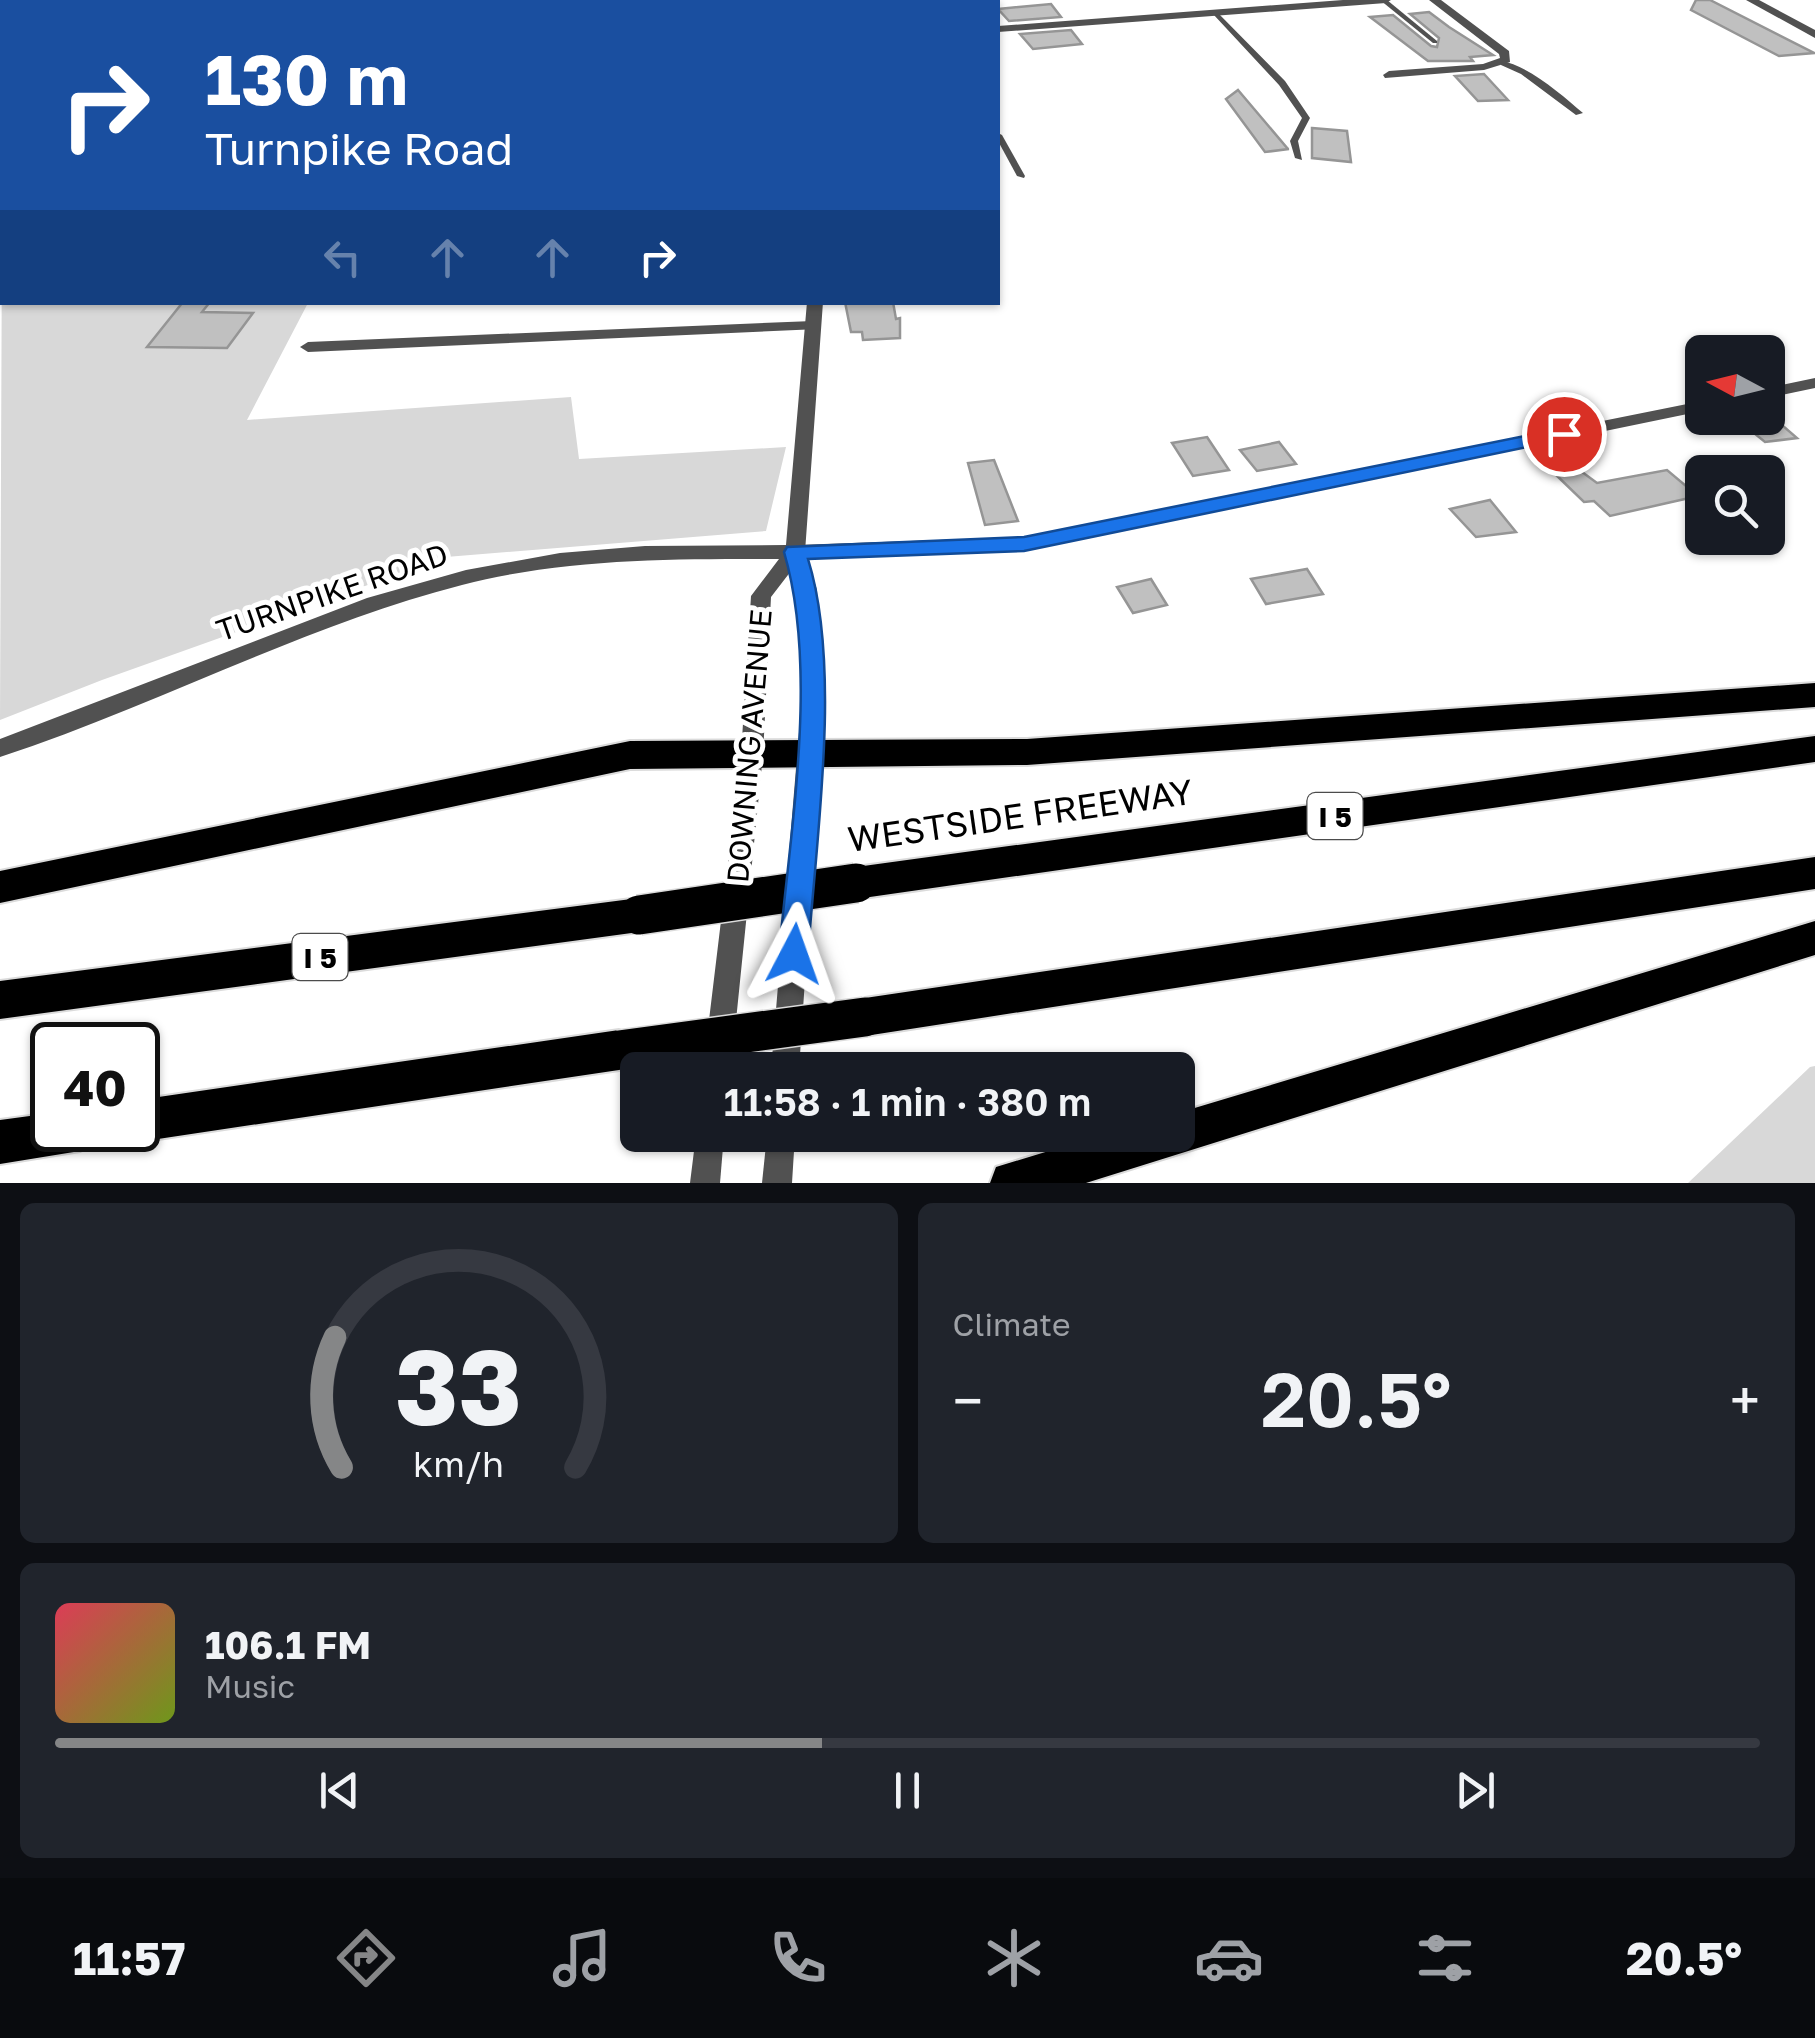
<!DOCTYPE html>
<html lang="en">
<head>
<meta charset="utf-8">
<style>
	body { margin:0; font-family:"Golos Text",sans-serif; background:#20242c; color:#f1f3f6; height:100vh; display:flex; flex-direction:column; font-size:38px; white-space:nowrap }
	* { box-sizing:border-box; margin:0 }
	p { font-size:32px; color:#9ea1a6 }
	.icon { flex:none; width:55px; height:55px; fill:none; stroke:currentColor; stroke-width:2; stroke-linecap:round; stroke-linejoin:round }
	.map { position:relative; height:1183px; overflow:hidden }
	.sheet { display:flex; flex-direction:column; gap:20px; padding:20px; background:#0d0f14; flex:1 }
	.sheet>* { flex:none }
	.top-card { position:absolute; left:0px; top:0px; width:1000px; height:305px; box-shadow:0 2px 8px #0004; background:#1a4fa0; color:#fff; overflow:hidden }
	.needle { width:65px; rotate:277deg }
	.fabs { position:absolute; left:1685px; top:335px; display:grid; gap:20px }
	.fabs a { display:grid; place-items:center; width:100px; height:100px; border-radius:15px; background:#171b24; box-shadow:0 2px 8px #0004; font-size:50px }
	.speed { position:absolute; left:30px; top:1022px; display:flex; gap:20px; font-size:50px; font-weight:700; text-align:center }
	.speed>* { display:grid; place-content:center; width:130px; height:130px; border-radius:50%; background:#171b24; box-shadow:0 2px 8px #0004; line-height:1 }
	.speed .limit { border:5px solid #111; border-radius:15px; background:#fff; color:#111 }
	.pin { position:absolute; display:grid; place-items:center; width:85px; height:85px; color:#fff; margin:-42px; border:5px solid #fff; border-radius:50%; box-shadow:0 2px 10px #0007 }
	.me { position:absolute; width:110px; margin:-55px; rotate:4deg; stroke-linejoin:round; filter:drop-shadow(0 0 8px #0008) }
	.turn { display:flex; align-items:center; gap:35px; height:210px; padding:0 40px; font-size:45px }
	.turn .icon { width:130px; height:130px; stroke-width:2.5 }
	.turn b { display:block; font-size:70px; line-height:85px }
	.lanes { display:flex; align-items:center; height:95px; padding:0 40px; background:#0003; justify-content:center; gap:50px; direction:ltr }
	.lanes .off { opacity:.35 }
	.big { font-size:75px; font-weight:600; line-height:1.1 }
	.sheet .widget { flex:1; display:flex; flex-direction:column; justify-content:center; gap:15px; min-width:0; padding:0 35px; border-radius:15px; background:#20242c }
	.sheet .dial { align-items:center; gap:0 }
	.dial svg { height:260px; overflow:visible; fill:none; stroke:#363941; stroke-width:7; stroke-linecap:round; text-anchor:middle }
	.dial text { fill:#f1f3f6; stroke:none }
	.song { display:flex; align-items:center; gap:30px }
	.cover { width:120px; height:120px; border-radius:15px; background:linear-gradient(135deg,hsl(350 70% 55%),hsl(80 70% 35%)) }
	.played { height:10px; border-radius:5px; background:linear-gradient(90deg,#858687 45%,#363941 45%) }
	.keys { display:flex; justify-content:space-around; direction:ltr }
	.heat { display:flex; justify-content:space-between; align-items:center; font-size:55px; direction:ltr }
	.sheet .tiles { flex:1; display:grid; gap:20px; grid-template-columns:1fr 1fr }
	.widget:last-child { grid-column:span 2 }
	.trip { position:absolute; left:620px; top:1052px; width:575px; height:100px; border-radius:15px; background:#171b24; box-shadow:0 2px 8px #0004; font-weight:600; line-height:100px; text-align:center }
	.menu { display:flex; height:160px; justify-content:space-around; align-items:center; background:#090b0e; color:#9ea1a6 }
	.menu .icon { width:70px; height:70px }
	.menu .on { color:#858687 }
	.menu b { font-size:45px; color:#f1f3f6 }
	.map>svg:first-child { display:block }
	.green { fill:#d8d8d8 }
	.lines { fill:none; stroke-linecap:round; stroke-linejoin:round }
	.stream { stroke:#9f9f9f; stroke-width:5 }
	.building { fill:#c0c0c0; stroke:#959595; stroke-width:2.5 }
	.motorway-casing { stroke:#dbdbdb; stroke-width:4 }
	.path { stroke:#737373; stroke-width:2.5; stroke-dasharray:1 2.5; stroke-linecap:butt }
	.service { fill:#515151; fill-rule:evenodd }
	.minor { fill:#515151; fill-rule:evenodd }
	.tertiary { fill:#515151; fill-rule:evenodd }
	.motorway { fill:#000; fill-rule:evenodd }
	.motorway-bridge-casing { stroke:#dbdbdb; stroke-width:42; stroke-linecap:butt }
	.motorway-bridge { stroke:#000; stroke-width:39 }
	.route { fill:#1a73e8; stroke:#114b97; stroke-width:2.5 }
	.labels { text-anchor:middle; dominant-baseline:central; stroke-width:10; stroke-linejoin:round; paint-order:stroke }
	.shield { fill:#fff; stroke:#4c4c4c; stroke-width:2.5 }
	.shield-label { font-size:28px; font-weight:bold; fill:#000 }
	.street-label { font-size:30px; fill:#000; stroke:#fff }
	.near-street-label { font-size:35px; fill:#000; stroke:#fff }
</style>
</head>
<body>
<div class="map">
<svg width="1815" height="1183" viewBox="0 0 1815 1183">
	<rect width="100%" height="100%" fill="#fff"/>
	<g class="green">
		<path d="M2,227V302L308,303L247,420L571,397L579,459L786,447L766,531L446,557L102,680L0,720Z"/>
		<path d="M1815,1066V1183H1688L1810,1067Z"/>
	</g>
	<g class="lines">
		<path class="stream" d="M602,2L608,0"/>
	</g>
	<g class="building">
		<path d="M1696,0H1710L1814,53L1779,56L1691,10Z"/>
		<path d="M1051,4L1061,17L1009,21L998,9Z"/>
		<path d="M1429,12L1449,27L1493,55L1470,57L1473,61H1428L1370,17L1393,15L1431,46L1437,47L1439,38L1410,14Z"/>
		<path d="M1071,30L1082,44L1033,49L1020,34Z"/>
		<path d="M1484,74L1508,100L1478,101L1455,76Z"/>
		<path d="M1238,90L1288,149H1289L1265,152L1226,99Z"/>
		<path d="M1312,128L1347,131L1351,162L1312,158Z"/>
		<path d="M183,302H210L202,312L253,313L227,348L147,347Z"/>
		<path d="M845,302H893L896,319L900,318V338L863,340L862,332H851Z"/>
		<path d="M1775,419L1797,438L1765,442L1744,425Z"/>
		<path d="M1207,437L1229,470L1193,476L1172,443Z"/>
		<path d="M1279,442L1296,464L1257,471L1240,450Z"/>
		<path d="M994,460L1018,521L985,525L968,463Z"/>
		<path d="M1578,469L1597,483L1667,470L1698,496L1610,516L1594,501L1584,502L1554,473Z"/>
		<path d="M1490,500L1516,532L1476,537L1450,509Z"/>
		<path d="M1307,569L1323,594L1266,604L1251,579Z"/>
		<path d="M1151,579L1167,605L1133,613L1117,587Z"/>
	</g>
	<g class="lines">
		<g class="motorway-casing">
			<g id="motorway">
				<path d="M1815,683V707L1027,765L630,769L0,903V871L630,741L1027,739Z"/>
				<path d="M1815,736V762L856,899L843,894L838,883L843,872L856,867Z"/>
				<path d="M1815,857V889L865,1036L851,1030L845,1017L851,1004L865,998Z"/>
				<path d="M639,898L652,903L658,915L652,927L639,932L0,1019V981Z"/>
				<path d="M1815,921V955L1086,1183H990L996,1167L1101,1135H1178V1113Z"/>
				<path d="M619,1030L633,1036L639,1050L633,1064L619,1070L138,1142L123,1136L120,1130H138V1100Z"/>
				<path d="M52,1113V1130H101L95,1145L80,1151L0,1164V1120Z"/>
			</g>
		</g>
		<path class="path" d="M559,2L564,0"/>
		<g class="service">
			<path d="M654,0H663L660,2H652Z"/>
			<path d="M721,0H728L726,2H720Z"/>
			<path d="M1380,0H1387L1437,41V43H1433Z"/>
			<path d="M1213,12H1217L1285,81L1310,118L1298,141L1302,160L1295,158L1290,141L1302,118L1279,85L1213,14Z"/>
			<path d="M1501,61C1528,65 1562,95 1583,113L1576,115L1521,74L1501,65Z"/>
			<path d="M998,133L1002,135L1025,176L1024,178L1017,176L998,141Z"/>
			<path d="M2,235V241L0,242V236Z"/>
		</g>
		<g class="minor">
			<path d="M1343,0H1391L1386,3L998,32V26Z"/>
			<path d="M1429,0H1441L1509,51L1510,62L1484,70L1385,78L1383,75L1389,71L1483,64L1500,58L1499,54Z"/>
			<path d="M1746,0H1759L1815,30V38Z"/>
			<path d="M813,321L819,323V329L308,352L300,347L308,342Z"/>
			<path d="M1815,378V388L1768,398V388Z"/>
			<path d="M1702,401V411L1024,551L795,559L785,552L795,545L1024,537Z"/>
		</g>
		<g class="tertiary">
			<path d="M756,0H766L767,2H757Z"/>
			<path d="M807,302H823L805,552L817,590L823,708L799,1070H771L801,708L797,590L791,571L771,597L763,755L731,1070H703L741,755L751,596L779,559C673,559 566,558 462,585C303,626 156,706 0,757V739L367,598L466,570L560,553L645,546L786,545Z"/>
			<path d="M696,1135H724L720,1183H690Z"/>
			<path d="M767,1135H795L792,1183H762Z"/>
		</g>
		<use href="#motorway" class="motorway"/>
		<g class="motorway-bridge-casing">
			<g id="motorway-bridge">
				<path d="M639,915L856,883"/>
				<path d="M619,1050L865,1017"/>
			</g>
		</g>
		<use href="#motorway-bridge" class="motorway-bridge"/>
	</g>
	<path class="route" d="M1564,428L1571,430V438L1024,551L808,559C842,668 816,838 808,954L804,963L794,967L783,963L779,954C790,830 819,671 784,552L787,547L1024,537Z"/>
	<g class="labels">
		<g class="shield">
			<rect x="1307.5" y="793" width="55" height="46" rx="8"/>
			<rect x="292.5" y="934" width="55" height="46" rx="8"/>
		</g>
		<g class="shield-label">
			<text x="1335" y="816">I 5</text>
			<text x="320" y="957">I 5</text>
		</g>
		<g class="street-label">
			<text transform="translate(332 592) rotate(-19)">TURNPIKE ROAD</text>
			<text transform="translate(749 746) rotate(-85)">DOWNING AVENUE</text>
		</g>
		<g class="near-street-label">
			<text transform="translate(1020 815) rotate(-8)">WESTSIDE FREEWAY</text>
		</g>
	</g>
</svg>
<div class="fabs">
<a><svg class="needle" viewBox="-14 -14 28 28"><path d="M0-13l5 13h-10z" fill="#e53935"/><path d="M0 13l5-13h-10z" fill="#9ea1a6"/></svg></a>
<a><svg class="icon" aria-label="search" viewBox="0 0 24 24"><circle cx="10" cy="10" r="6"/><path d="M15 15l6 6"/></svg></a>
</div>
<div class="speed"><div class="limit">40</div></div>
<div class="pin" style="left:1564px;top:434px;background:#d93025"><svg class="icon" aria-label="arrive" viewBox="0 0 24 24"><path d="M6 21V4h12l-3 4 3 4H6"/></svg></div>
<svg class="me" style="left:794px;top:954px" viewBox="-20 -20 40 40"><path d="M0-17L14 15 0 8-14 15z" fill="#1a73e8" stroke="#fff" stroke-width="4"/></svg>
<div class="trip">11:58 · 1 min · 380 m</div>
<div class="top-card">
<div class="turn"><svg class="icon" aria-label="right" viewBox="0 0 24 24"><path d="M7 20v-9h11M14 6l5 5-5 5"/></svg><div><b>130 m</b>Turnpike Road</div></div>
<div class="lanes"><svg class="icon off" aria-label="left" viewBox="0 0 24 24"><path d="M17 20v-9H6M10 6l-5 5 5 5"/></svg><svg class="icon off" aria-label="ahead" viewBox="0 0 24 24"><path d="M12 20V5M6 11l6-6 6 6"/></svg><svg class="icon off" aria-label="ahead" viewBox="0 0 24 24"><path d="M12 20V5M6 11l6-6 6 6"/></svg><svg class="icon" aria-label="right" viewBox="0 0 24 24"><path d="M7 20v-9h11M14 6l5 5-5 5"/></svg></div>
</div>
</div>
<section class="sheet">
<div class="tiles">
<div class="widget dial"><svg viewBox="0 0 100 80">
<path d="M14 69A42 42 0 1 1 86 69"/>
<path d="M14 69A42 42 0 0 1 12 29" stroke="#858687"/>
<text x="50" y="56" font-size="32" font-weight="700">33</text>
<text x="50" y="72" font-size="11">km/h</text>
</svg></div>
<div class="widget"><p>Climate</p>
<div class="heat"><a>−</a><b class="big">20.5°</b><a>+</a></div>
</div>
<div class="widget">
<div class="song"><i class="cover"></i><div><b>106.1 FM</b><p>Music</p></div></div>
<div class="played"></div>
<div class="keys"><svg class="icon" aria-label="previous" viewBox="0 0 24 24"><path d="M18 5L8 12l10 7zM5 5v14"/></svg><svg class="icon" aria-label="pause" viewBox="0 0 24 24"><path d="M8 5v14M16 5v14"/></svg><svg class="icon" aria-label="next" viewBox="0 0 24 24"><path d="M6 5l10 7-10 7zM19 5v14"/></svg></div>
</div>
</div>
</section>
<nav class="menu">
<b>11:57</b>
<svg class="icon on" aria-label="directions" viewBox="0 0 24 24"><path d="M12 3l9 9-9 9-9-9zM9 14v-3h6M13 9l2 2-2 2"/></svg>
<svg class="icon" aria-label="music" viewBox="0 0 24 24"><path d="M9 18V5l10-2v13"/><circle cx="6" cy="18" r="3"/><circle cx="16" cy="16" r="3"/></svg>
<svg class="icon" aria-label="phone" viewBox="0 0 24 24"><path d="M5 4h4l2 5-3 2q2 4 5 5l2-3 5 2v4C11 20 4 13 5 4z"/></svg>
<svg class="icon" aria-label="climate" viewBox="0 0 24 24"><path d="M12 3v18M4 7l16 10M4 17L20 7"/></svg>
<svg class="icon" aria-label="car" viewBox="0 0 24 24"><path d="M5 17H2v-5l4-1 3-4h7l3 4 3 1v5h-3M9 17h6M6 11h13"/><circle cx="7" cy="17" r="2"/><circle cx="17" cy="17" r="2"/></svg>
<svg class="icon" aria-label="filters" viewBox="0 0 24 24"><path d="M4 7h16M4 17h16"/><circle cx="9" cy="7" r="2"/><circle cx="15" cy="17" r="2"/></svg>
<b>20.5°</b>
</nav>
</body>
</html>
